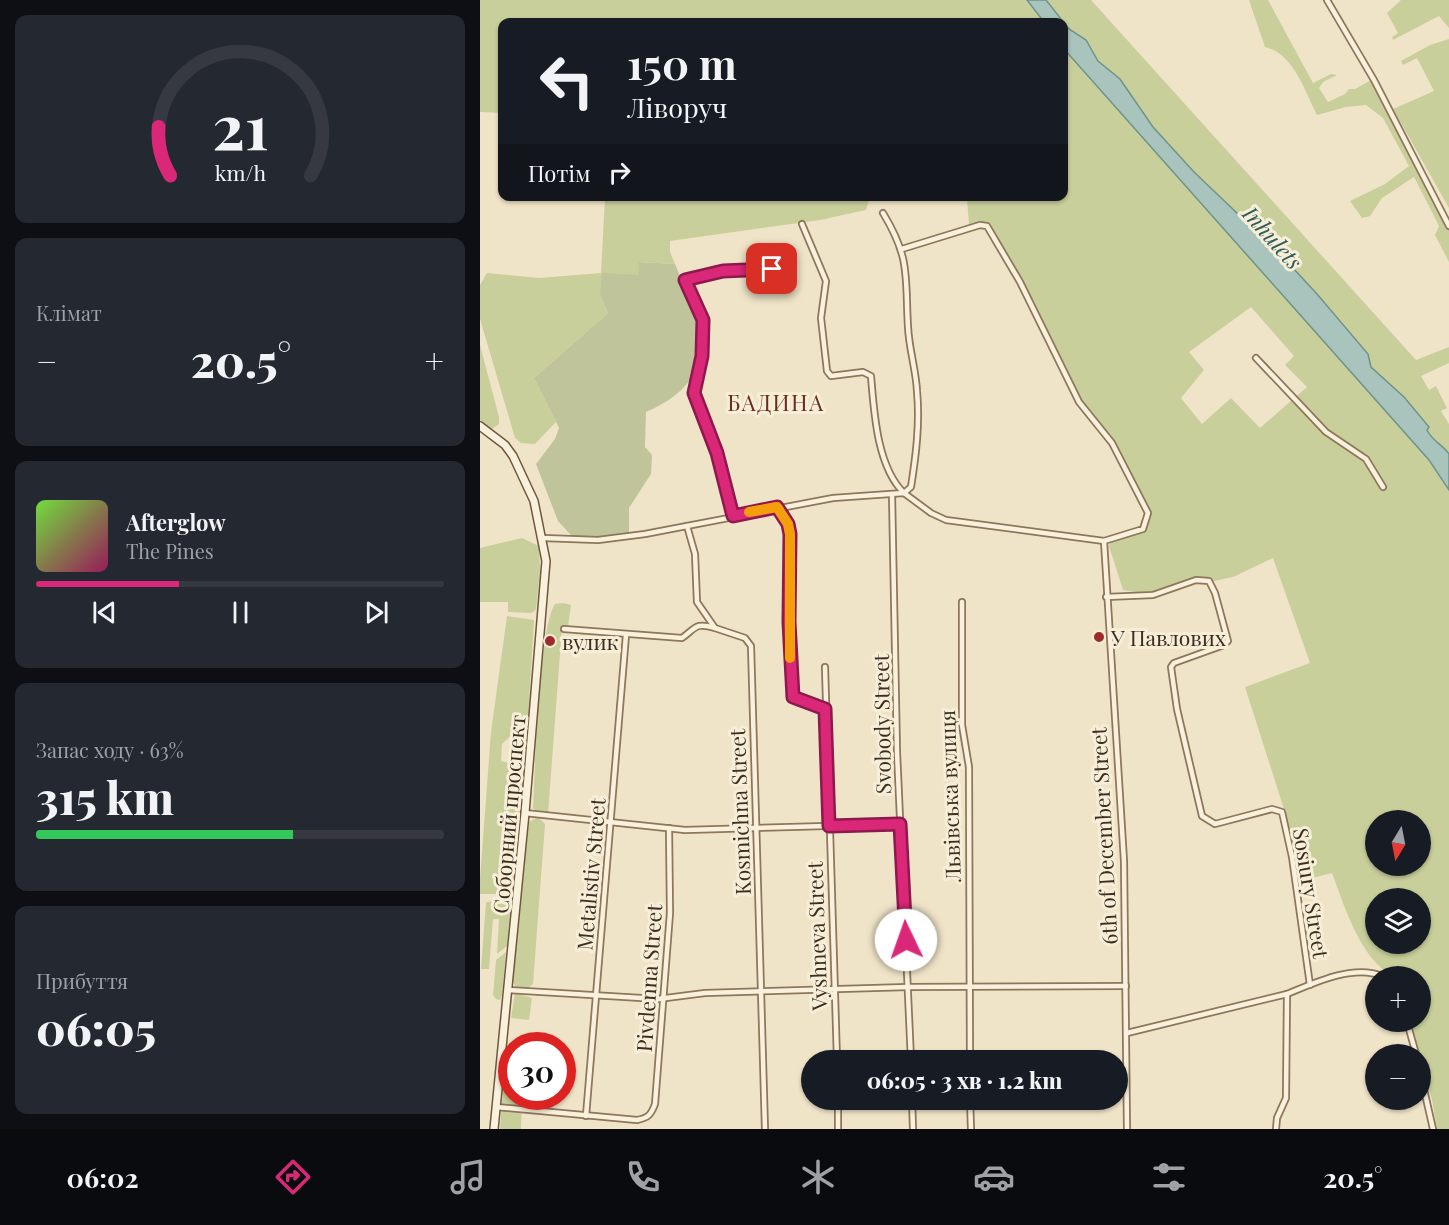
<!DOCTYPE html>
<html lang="uk">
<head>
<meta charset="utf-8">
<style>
	body { margin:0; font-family:"Playfair Display",serif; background:#242831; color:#f1f3f6; height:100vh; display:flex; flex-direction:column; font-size:22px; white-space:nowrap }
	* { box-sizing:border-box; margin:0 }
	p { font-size:20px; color:#9ea1a6 }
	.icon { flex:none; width:33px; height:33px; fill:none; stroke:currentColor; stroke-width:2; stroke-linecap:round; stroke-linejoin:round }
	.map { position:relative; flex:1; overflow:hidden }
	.side { display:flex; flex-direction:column; gap:15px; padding:15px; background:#0d0f14; width:480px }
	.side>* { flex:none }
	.guide { position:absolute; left:18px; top:18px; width:570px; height:183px; border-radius:12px; box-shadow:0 2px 4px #0004; background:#171b24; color:#f1f3f6; overflow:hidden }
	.needle { width:39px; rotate:190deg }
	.controls { position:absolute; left:885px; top:810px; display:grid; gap:12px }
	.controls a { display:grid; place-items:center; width:66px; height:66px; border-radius:50%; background:#171b24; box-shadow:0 2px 4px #0004; font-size:30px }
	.speed { position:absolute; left:18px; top:1032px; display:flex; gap:12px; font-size:30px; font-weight:700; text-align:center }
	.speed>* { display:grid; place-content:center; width:78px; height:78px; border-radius:50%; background:#171b24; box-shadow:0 2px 4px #0004; line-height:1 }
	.speed .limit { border:9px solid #d22; background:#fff; color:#111 }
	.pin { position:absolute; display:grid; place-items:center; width:51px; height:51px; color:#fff; margin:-26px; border-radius:12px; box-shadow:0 3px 9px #0006 }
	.me { position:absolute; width:66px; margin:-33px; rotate:357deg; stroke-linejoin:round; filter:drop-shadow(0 0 4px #0008) }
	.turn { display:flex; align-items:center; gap:21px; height:126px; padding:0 30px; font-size:27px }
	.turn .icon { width:78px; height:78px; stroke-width:2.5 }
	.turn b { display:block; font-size:42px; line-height:51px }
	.then { display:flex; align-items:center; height:57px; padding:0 30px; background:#0003; gap:12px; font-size:22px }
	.big { font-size:45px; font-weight:800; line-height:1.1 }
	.side .widget { flex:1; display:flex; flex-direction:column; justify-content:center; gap:9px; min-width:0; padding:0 21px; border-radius:12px; background:#242831 }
	.side .dial { align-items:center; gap:0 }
	.dial svg { height:156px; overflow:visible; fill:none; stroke:#363941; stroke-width:7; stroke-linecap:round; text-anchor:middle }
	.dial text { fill:#f1f3f6; stroke:none }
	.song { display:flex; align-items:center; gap:18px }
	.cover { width:72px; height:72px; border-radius:9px; background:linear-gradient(135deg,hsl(100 70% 55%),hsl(330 70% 35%)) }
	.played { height:6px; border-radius:3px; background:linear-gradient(90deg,#db2777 35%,#363941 35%) }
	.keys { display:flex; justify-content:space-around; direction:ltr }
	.heat { display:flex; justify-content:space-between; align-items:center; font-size:33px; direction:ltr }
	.charge { height:9px; border-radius:4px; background:linear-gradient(90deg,#34c759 63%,#363941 0) }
	.trip { position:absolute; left:321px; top:1050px; width:327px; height:60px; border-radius:30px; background:#171b24; box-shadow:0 2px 4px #0004; font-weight:800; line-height:60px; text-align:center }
	.tabs { display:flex; height:96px; justify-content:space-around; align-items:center; background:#090b0e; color:#9ea1a6 }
	.tabs .icon { width:42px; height:42px }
	.tabs .on { color:#db2777 }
	.tabs b { font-size:27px; color:#f1f3f6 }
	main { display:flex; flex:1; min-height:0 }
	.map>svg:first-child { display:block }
	.green { fill:#c9cf9b; fill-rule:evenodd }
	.cemetery { fill:#bfc49a }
	.water { fill:#a9c4bc; stroke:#6f938a; stroke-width:1.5 }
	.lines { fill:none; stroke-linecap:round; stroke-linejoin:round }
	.street-casing { stroke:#8d765c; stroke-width:8 }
	.secondary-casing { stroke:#6f573f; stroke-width:10 }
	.street { stroke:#faf1dc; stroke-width:4.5 }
	.secondary { stroke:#faf1dc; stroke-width:7 }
	.route-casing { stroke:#8e194d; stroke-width:15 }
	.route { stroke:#db2777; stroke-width:10 }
	.slow { stroke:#f59e0b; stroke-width:10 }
	.poi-dot { fill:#9e2a2b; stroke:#f7eed8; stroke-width:2 }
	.labels { text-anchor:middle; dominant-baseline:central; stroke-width:6; stroke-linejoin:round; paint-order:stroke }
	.poi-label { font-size:21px; fill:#3d2e20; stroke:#f7eed8; text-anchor:start }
	.street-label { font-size:21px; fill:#3d2e20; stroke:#f7eed8 }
	.water-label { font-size:22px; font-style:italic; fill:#2f5d5a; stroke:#f7eed8 }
	.neighbourhood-label { font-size:22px; letter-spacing:1.5px; fill:#6b2e1e; stroke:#f7eed8 }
</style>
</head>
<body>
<main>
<section class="side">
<div class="widget dial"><svg viewBox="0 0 100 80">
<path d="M14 69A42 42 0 1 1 86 69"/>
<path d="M14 69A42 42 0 0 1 8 44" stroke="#db2777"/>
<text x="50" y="56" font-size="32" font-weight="700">21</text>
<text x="50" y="72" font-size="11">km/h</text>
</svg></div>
<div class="widget"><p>Клімат</p>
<div class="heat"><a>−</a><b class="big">20.5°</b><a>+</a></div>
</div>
<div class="widget">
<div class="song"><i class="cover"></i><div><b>Afterglow</b><p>The Pines</p></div></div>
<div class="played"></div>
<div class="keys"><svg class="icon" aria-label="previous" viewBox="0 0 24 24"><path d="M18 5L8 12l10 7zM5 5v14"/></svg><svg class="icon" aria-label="pause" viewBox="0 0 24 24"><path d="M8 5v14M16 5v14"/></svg><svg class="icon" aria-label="next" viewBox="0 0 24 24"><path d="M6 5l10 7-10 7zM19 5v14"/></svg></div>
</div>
<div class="widget"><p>Запас ходу · 63%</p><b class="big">315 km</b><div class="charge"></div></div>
<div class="widget"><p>Прибуття</p><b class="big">06:05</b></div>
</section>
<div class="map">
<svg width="969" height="1129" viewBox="0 0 969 1129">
	<rect width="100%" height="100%" fill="#f0e4c8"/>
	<g class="green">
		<path d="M0,0H547L564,22H22V113L0,112Z"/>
		<path d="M566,0H611L936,360L969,347V363L941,376L949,390L956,386L967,408L961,411L969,424V454L951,439L947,430L949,427L924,397L891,367L888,354L837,294L801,255L714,172L673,127L640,79L618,61L606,40L589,29Z"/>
		<path d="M769,0H788L833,83L851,74L857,75L843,82L839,88L848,102L865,94L869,89H875L893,79L969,229V262L955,235L959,226L934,177L902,198L890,216L882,218L870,201L905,184L929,166L903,118L886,105L866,107L837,115C824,90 814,54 785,47Z"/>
		<path d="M921,0H969V28L959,16L913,40L912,37L918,33L907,13Z"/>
		<path d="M969,39V208L913,109L954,91L937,58L923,65L921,61L950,45Z"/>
		<path d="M584,49L950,460L969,490V1129H957L952,1100L931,1022H940V976C933,976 924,978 917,976C883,968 863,902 852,873L820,881L803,806L765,687L830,663L793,558L753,577L734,581L716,577L669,594L643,590L629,546L631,541C650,535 669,535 670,513L635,443L600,401L539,277L508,225H489L487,199L483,197L584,196ZM771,307L814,356L805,365L827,387L780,428L751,398L722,424L701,398L724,370L709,352ZM896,820H940V866H896ZM896,898H940V944H896Z"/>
		<path d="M125,197H390L386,210L340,220L190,241V252L195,264L160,262L158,275L120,295L128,313L54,378L76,422L55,444L41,443L35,438L0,319V285L7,273L59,278L121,273Z"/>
		<path d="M0,345L19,417V424L12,429L0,422Z"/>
		<path d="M42,538L59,546L60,571L56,610L51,613L28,612V602H0V548Z"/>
		<path d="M83,603L91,605L88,627H82L68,814L56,812L53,808C55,771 59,627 75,604Z"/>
		<path d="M27,616L54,620L48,720L22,744L21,761L28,763L43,785L32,886L29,891L22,894H0V879L11,732Z"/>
		<path d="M58,817L65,824L53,984L47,989L36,987L33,982L49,822Z"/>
		<path d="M19,901L26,903L30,911L27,946L17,954L19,919H13L9,969H1L6,902Z"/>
		<path d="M26,952L22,996L20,1000L16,999L13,995L16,960Z"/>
		<path d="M35,993L52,998L49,1020L31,1018Z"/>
		<path d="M31,1058L32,1096L42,1097L41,1129H20L25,1064Z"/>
	</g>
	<path class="cemetery" d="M159,262L195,264C222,328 244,378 166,412L165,447L172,455L171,474L149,508V533L117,537L92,536L78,521L56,464L75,439L79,428L54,378L128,313L120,295L122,273L158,275Z"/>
	<path class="water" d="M547,0H566L589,29L606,40L618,61L640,79L673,127L714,172L801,255L837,294L888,354L891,367L924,397L949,427L947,430C952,441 962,444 969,454V490L949,460L584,49V22H564Z"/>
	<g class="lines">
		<g class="street-casing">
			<g id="street">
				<path d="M847,0L894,80L969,226"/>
				<path d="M322,224L346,281L341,318L347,371L351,376L383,372L391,376C394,412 397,467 424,493L431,487C436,455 440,424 437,391C436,370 429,349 428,327C425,277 431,259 403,213"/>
				<path d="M776,358L846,432L886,459L903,487"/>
				<path d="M412,494L417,752L431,1060"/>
				<path d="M297,507L308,524L310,534L309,622L313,697L345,709"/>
				<path d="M253,516L237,452L214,393L222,356L223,320L205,280L243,271L292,269"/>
				<path d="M207,526L215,554L217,602L235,628L265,638L271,646L285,1129"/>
				<path d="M63,538L118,540L165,534L353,498L424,493L451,513L466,520L624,541L663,529L668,513L632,443L599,402L540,282L507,226L500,225L422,249"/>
				<path d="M624,541L644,861L647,1129"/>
				<path d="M626,597L673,595L716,580L729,581L735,593L748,641L744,645L694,663L691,667L697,709L722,816L735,824L792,809L802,812L812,857L830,985"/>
				<path d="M482,602V725L489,767L490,1060"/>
				<path d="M84,629L202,638C216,628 215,622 235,628"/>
				<path d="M345,667L357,1060"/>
				<path d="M45,813L205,830L420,824"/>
				<path d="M28,990L178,999L225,993L428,987L646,986"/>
				<path d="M927,1022L936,1054"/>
				<path d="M647,1033L807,994C834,983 873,964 902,976"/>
				<path d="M940,1072L953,1129"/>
				<path d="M358,1100V1129"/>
				<path d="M432,1100L433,1129"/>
				<path d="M490,1100L491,1129"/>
				<path d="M16,1107L157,1120C168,1118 171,1115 175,1104L190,913L189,828"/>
				<path d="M106,1116L146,635"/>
				<path d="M796,1129L797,1118L806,1098L807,994"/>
			</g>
		</g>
		<g class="secondary-casing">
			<path id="secondary" d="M0,426L25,445L33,456L54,501L66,561L45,813L14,1129"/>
		</g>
		<use href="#street" class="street"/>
		<use href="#secondary" class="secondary"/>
	</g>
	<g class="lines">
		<g class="route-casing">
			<path id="route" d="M292,269L243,271L205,280L223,320L222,356L214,393L237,453L253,516L297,507L308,524L310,534L309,622L313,697L345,709L349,826L420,824L426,940"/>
		</g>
		<use href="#route" class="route"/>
		<path class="slow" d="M269,512L297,507L308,524L310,534V658"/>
	</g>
	<g class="poi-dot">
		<circle cx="619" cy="637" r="6"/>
		<circle cx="70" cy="641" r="6"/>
	</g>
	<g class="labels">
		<g class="poi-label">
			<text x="631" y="637">У Павлових</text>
			<text x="82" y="641">вулик</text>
		</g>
		<g class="street-label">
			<text transform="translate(401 724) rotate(-91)">Svobody Street</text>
			<text transform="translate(469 796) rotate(-92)">Львівська вулиця</text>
			<text transform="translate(259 812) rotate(-92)">Kosmichna Street</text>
			<text transform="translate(28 814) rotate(-85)">Соборний проспект</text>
			<text transform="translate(623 836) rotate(-93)">6th of December Street</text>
			<text transform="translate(110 874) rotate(-85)">Metalistiv Street</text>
			<text transform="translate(832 893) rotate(81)">Sosiury Street</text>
			<text transform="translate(336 936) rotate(-92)">Vyshneva Street</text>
			<text transform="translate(168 978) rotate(-86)">Pivdenna Street</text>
		</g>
		<g class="water-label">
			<text transform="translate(793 237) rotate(48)">Inhulets</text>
		</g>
		<g class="neighbourhood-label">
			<text x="296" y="402">БАДИНА</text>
		</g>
	</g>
</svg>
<div class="controls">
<a><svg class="needle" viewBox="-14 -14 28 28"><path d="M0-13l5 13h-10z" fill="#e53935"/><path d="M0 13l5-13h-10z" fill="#9ea1a6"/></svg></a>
<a><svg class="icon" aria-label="layers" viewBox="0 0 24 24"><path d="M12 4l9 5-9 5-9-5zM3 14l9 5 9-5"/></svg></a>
<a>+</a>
<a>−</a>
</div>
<div class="speed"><div class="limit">30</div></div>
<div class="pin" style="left:292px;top:269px;background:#d93025"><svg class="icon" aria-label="arrive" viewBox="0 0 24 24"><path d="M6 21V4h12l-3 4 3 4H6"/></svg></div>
<svg class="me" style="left:426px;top:940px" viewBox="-20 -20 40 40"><circle r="19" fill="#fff"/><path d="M0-13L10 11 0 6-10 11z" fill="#db2777"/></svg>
<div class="trip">06:05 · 3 хв · 1.2 km</div>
<div class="guide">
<div class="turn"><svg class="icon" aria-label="left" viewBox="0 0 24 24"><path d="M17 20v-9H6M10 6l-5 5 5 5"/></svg><div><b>150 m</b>Ліворуч</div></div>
<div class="then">Потім<svg class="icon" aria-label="right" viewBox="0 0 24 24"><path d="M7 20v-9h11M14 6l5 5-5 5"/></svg></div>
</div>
</div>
</main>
<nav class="tabs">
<b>06:02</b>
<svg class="icon on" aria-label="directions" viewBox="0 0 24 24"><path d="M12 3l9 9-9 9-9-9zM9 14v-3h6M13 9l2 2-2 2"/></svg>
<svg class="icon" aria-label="music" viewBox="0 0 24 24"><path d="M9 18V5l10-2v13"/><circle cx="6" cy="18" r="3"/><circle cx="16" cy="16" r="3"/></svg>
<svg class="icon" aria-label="phone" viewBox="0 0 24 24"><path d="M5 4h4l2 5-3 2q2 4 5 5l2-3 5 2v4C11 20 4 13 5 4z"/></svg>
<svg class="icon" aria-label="climate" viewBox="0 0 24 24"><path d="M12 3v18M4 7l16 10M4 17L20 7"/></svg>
<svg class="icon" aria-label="car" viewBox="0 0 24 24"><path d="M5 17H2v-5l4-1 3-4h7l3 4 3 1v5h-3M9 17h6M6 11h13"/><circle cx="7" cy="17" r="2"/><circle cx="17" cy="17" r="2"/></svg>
<svg class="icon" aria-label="filters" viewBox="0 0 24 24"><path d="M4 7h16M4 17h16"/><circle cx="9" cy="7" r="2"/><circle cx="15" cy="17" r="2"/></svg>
<b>20.5°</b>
</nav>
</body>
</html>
